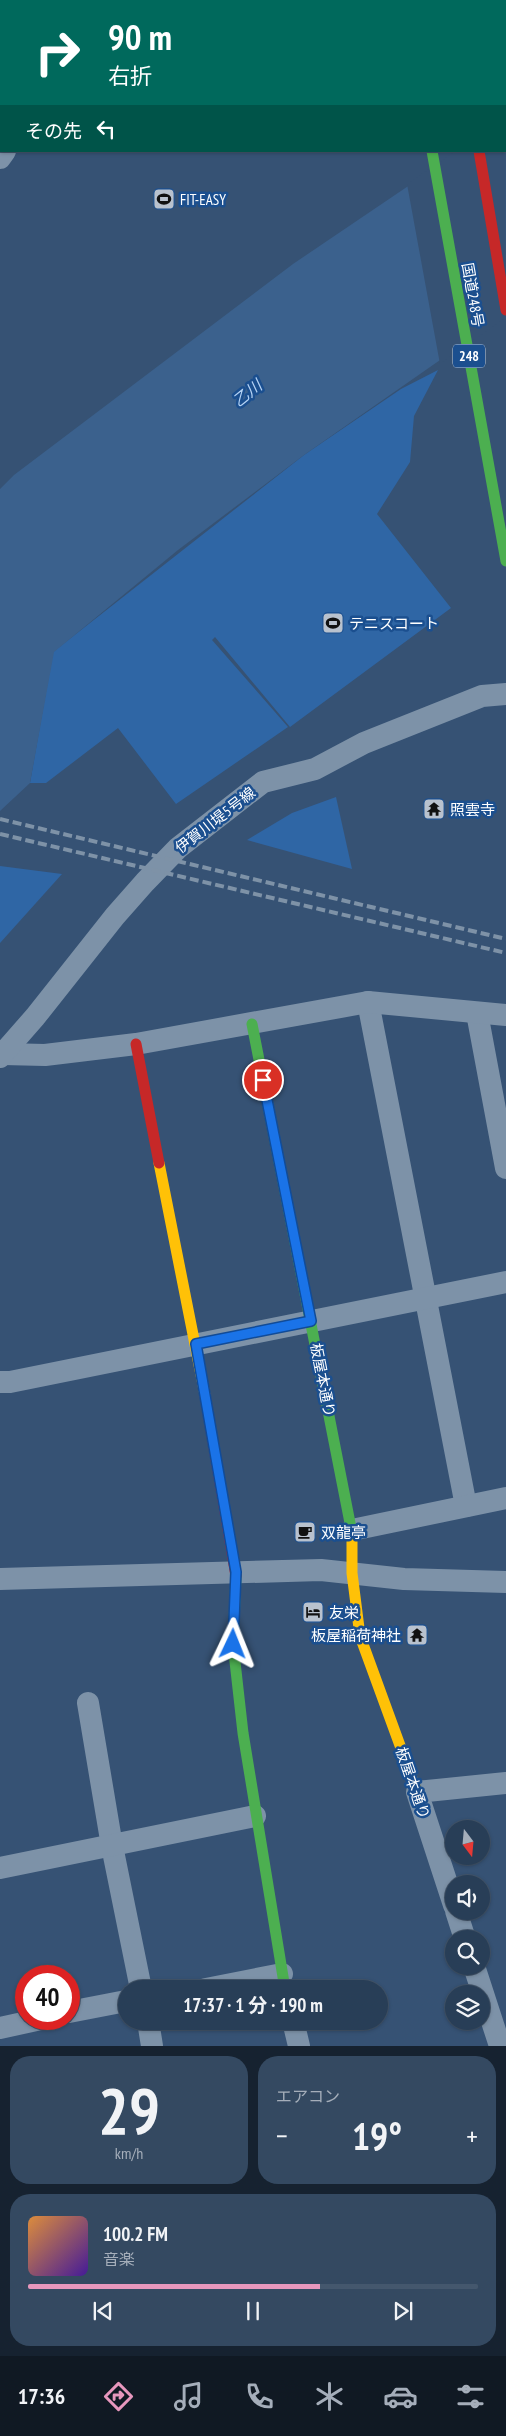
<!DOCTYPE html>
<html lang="ja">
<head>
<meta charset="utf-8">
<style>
	body { margin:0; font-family:"PT Sans Narrow","Noto Sans JP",sans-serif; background:#344961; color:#f1f3f6; height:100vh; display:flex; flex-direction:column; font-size:19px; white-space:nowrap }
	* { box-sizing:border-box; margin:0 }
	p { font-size:16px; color:#a5aeba }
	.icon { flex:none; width:28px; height:28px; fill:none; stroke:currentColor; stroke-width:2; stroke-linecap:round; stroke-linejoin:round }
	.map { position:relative; height:2046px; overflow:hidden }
	.side { display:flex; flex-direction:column; gap:10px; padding:10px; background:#162230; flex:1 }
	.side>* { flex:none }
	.hud { position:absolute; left:0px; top:0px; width:506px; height:152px; box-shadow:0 1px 4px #0004,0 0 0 1px #44576d; background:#00695c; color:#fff; overflow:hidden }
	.needle { width:32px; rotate:164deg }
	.buttons { position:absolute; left:445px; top:1820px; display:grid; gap:10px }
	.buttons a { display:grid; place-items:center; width:45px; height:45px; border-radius:50%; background:#283e57; box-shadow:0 1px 4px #0004,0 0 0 1px #44576d; font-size:25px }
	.speed { position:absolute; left:15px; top:1965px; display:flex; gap:10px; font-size:25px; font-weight:700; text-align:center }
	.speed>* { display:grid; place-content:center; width:65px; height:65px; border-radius:50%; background:#283e57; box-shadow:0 1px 4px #0004,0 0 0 1px #44576d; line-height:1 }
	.speed .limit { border:8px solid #d22; background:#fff; color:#111 }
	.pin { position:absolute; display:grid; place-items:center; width:42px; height:42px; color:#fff; margin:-21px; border:2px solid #fff; border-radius:50%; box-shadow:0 1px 5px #0007 }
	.me { position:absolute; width:55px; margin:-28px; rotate:2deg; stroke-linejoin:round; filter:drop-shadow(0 0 4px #0008) }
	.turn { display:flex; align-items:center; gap:18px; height:105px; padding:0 25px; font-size:22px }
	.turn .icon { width:65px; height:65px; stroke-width:2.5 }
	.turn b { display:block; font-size:35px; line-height:42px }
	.then { display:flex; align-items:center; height:48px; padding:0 25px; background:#0003; gap:10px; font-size:19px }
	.big { font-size:38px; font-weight:700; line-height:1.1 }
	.side .tile { flex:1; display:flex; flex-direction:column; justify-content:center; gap:8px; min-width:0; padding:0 18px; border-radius:20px; background:#344961 }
	.side .dial { align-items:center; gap:0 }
	.dial b { font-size:65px; line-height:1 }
	.song { display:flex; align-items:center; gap:15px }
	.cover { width:60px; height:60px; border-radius:8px; background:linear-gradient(135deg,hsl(30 70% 55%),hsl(260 70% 35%)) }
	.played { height:5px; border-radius:2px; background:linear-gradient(90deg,#e797bd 65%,#44576d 65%) }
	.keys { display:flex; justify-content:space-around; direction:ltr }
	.heat { display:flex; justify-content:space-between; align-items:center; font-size:28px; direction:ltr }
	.side .tiles { flex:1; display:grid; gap:10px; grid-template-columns:1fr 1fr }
	.tile:last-child { grid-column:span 2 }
	.trip { position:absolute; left:118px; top:1980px; width:270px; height:50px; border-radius:25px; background:#283e57; box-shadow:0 1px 4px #0004,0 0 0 1px #44576d; font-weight:700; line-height:50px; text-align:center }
	.dock { display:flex; height:80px; justify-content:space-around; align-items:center; background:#101923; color:#a5aeba }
	.dock .icon { width:35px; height:35px }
	.dock .on { color:#e797bd }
	.dock b { font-size:22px; color:#f1f3f6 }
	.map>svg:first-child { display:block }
	.green { fill:#2f66a5 }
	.water { fill:#3b618d }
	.pier { fill:#365274 }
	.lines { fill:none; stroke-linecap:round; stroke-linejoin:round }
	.street { stroke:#7d92a8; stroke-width:22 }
	.fast { stroke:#4caf50; stroke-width:11 }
	.slow { stroke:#ffc107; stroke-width:11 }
	.jam { stroke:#c62828; stroke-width:11 }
	.rail { stroke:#7e92a7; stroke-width:4; stroke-dasharray:9 4; stroke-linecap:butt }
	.route-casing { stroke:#114b97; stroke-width:12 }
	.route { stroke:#1a73e8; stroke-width:9 }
	.labels { text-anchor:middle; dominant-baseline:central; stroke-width:5; stroke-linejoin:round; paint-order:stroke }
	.shield { fill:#1b4f8f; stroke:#bbcadd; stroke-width:1 }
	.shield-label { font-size:14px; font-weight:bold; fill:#fff }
	.poi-label { font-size:15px; fill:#fff; stroke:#1b4f8f; text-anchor:start }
	.street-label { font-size:15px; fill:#fff; stroke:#1b4f8f }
	.water-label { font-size:16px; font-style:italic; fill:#b5d3f5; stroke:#1b4f8f }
</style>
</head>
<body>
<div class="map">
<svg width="506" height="2046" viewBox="0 0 506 2046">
	<rect width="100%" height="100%" fill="#365274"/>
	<g class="green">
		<path d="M438,370L414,416L410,462L377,514L451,608L290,727L215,637L212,640L288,727L176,804L118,728L46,783H30L53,652L304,455L401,389Z"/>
		<path d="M336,797L352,869L247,840L292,813Z"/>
		<path d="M0,866L62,874L0,943Z"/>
	</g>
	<path class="water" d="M505,121L506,314L304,455L178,550L54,652L30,783L0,811V489L14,475L293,264L460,151H505Z"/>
	<path class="pier" d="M505,118L506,317L440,364L407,184L456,151H505Z"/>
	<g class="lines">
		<g class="street">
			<path d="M88,1L89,0"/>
			<path d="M505,62H506"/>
			<path d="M0,158L5,151"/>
			<path d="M368,1002L466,1506"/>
			<path d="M477,1013L506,1168"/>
			<path d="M3,1054L45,1055L136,1044L368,1002L506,1015"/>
			<path d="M0,1057L35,1017L115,916L145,882L178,848L263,782L315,769L364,743L482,696L506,694"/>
			<path d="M0,1382H10L506,1282"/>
			<path d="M352,1530L506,1498"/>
			<path d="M0,1579L321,1570L404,1579L506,1582"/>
			<path d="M88,1703L112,1846L141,1989"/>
			<path d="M0,1868L255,1816"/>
			<path d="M454,1905L417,1792L506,1783"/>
			<path d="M456,1911L465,1939"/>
			<path d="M474,1966L500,2046"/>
			<path d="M206,1989L282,1974"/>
			<path d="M69,2012L126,2001"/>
			<path d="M148,2021L152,2046"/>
			<path d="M293,2021L299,2046"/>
			<path d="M0,2028L41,2019"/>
		</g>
		<g class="fast">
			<path d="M432,151L506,561"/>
			<path d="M252,1024L352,1533"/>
			<path d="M236,1576L233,1644L243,1733L285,1989"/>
		</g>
		<g class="slow">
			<path d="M450,0V1"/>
			<path d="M159,1163L205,1395"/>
			<path d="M352,1533V1573L360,1636L417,1792"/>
		</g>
		<g class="jam">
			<path d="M406,0V1"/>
			<path d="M479,151L506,310"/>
			<path d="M136,1044L159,1163"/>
			<path d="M205,1395L236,1576"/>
		</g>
		<g class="rail">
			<path d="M0,819L506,939"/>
			<path d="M0,834L506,953"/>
		</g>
	</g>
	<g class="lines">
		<g class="route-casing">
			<path id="route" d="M233,1644L236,1572L196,1344L311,1321L263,1080"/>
		</g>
		<use href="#route" class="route"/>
	</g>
	<defs>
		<g id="stadium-square" transform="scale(1.125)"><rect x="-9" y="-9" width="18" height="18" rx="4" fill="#b9c2ce" stroke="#1b4f8f"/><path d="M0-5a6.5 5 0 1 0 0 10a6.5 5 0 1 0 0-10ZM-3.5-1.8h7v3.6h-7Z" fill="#111"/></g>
		<g id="temple-square" transform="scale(1.125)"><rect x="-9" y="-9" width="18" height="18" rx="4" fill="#b9c2ce" stroke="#1b4f8f"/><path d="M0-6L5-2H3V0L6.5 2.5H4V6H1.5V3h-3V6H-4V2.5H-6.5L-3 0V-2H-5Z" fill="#111"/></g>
		<g id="cafe-square" transform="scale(1.125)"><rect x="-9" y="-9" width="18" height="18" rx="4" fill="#b9c2ce" stroke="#1b4f8f"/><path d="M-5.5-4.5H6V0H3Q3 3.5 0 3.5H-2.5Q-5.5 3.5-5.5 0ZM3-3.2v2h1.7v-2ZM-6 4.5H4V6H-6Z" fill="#111"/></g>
		<g id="hotel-square" transform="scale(1.125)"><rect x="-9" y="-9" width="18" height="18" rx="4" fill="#b9c2ce" stroke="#1b4f8f"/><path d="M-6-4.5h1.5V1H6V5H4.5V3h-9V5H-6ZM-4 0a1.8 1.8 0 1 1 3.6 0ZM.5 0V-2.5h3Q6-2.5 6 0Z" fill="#111"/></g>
	</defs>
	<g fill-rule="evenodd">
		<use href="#stadium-square" x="164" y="199"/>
		<use href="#stadium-square" x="333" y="623"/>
		<use href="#temple-square" x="434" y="809"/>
		<use href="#cafe-square" x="305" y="1532"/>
		<use href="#hotel-square" x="313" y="1612"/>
		<use href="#temple-square" x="417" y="1635"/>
	</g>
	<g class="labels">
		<rect class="shield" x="453" y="344.5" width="32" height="23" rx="4"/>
		<g class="shield-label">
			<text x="469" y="356">248</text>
		</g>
		<g class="poi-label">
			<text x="180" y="199">FIT-EASY</text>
			<text x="349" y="623">テニスコート</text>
			<text x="450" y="809">照雲寺</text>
			<text x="321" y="1532">双龍亭</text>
			<text x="329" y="1612">友栄</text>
			<text x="401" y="1635" text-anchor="end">板屋稲荷神社</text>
		</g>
		<g class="street-label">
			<text transform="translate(473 295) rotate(80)">国道248号</text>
			<text transform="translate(215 820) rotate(-38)">伊賀川堤5号線</text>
			<text transform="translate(323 1380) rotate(79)">板屋本通り</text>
			<text transform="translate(413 1783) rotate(71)">板屋本通り</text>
		</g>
		<g class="water-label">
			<text transform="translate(247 393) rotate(-39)">乙川</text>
		</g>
	</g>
</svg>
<div class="buttons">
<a><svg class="needle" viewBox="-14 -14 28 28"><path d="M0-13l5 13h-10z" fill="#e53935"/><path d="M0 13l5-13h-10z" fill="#a5aeba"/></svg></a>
<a><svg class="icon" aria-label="sound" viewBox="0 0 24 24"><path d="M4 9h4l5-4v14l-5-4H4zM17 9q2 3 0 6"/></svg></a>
<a><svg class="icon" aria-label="search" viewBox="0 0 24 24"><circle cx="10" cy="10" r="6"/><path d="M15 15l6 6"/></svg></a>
<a><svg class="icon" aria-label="layers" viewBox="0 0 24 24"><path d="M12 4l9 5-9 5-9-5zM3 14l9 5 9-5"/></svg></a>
</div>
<div class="speed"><div class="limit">40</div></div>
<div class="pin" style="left:263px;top:1080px;background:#d93025"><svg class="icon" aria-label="arrive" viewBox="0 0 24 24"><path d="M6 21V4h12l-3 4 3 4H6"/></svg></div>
<svg class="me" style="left:233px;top:1644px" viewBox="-20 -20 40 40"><path d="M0-17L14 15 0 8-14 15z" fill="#1a73e8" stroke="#fff" stroke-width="4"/></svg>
<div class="trip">17:37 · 1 分 · 190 m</div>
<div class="hud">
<div class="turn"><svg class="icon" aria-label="right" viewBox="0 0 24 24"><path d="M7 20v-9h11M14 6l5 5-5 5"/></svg><div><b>90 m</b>右折</div></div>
<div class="then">その先<svg class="icon" aria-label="left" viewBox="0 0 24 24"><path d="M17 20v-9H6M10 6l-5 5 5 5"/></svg></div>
</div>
</div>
<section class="side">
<div class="tiles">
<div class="tile dial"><b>29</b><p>km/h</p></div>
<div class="tile"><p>エアコン</p>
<div class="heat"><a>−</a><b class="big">19°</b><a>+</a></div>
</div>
<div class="tile">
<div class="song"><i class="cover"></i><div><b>100.2 FM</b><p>音楽</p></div></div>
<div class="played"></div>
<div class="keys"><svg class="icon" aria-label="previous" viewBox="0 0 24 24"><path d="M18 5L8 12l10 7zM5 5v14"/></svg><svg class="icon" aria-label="pause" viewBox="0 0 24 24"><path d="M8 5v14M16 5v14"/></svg><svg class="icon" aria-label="next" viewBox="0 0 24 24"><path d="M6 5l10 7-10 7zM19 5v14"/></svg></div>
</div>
</div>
</section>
<nav class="dock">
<b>17:36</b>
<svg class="icon on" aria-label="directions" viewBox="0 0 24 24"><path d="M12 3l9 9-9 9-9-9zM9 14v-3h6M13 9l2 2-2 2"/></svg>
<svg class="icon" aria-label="music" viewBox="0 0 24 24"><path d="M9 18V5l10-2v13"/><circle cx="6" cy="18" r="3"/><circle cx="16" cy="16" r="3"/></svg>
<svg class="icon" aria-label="phone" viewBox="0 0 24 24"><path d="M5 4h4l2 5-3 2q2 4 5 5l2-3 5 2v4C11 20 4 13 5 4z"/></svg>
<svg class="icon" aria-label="climate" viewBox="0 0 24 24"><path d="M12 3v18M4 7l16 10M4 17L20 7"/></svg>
<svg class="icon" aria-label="car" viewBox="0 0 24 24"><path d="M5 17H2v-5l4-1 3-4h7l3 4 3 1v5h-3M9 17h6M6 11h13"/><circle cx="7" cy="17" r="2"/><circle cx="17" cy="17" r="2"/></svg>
<svg class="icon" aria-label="filters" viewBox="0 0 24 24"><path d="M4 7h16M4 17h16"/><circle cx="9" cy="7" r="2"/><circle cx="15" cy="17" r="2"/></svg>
</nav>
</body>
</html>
